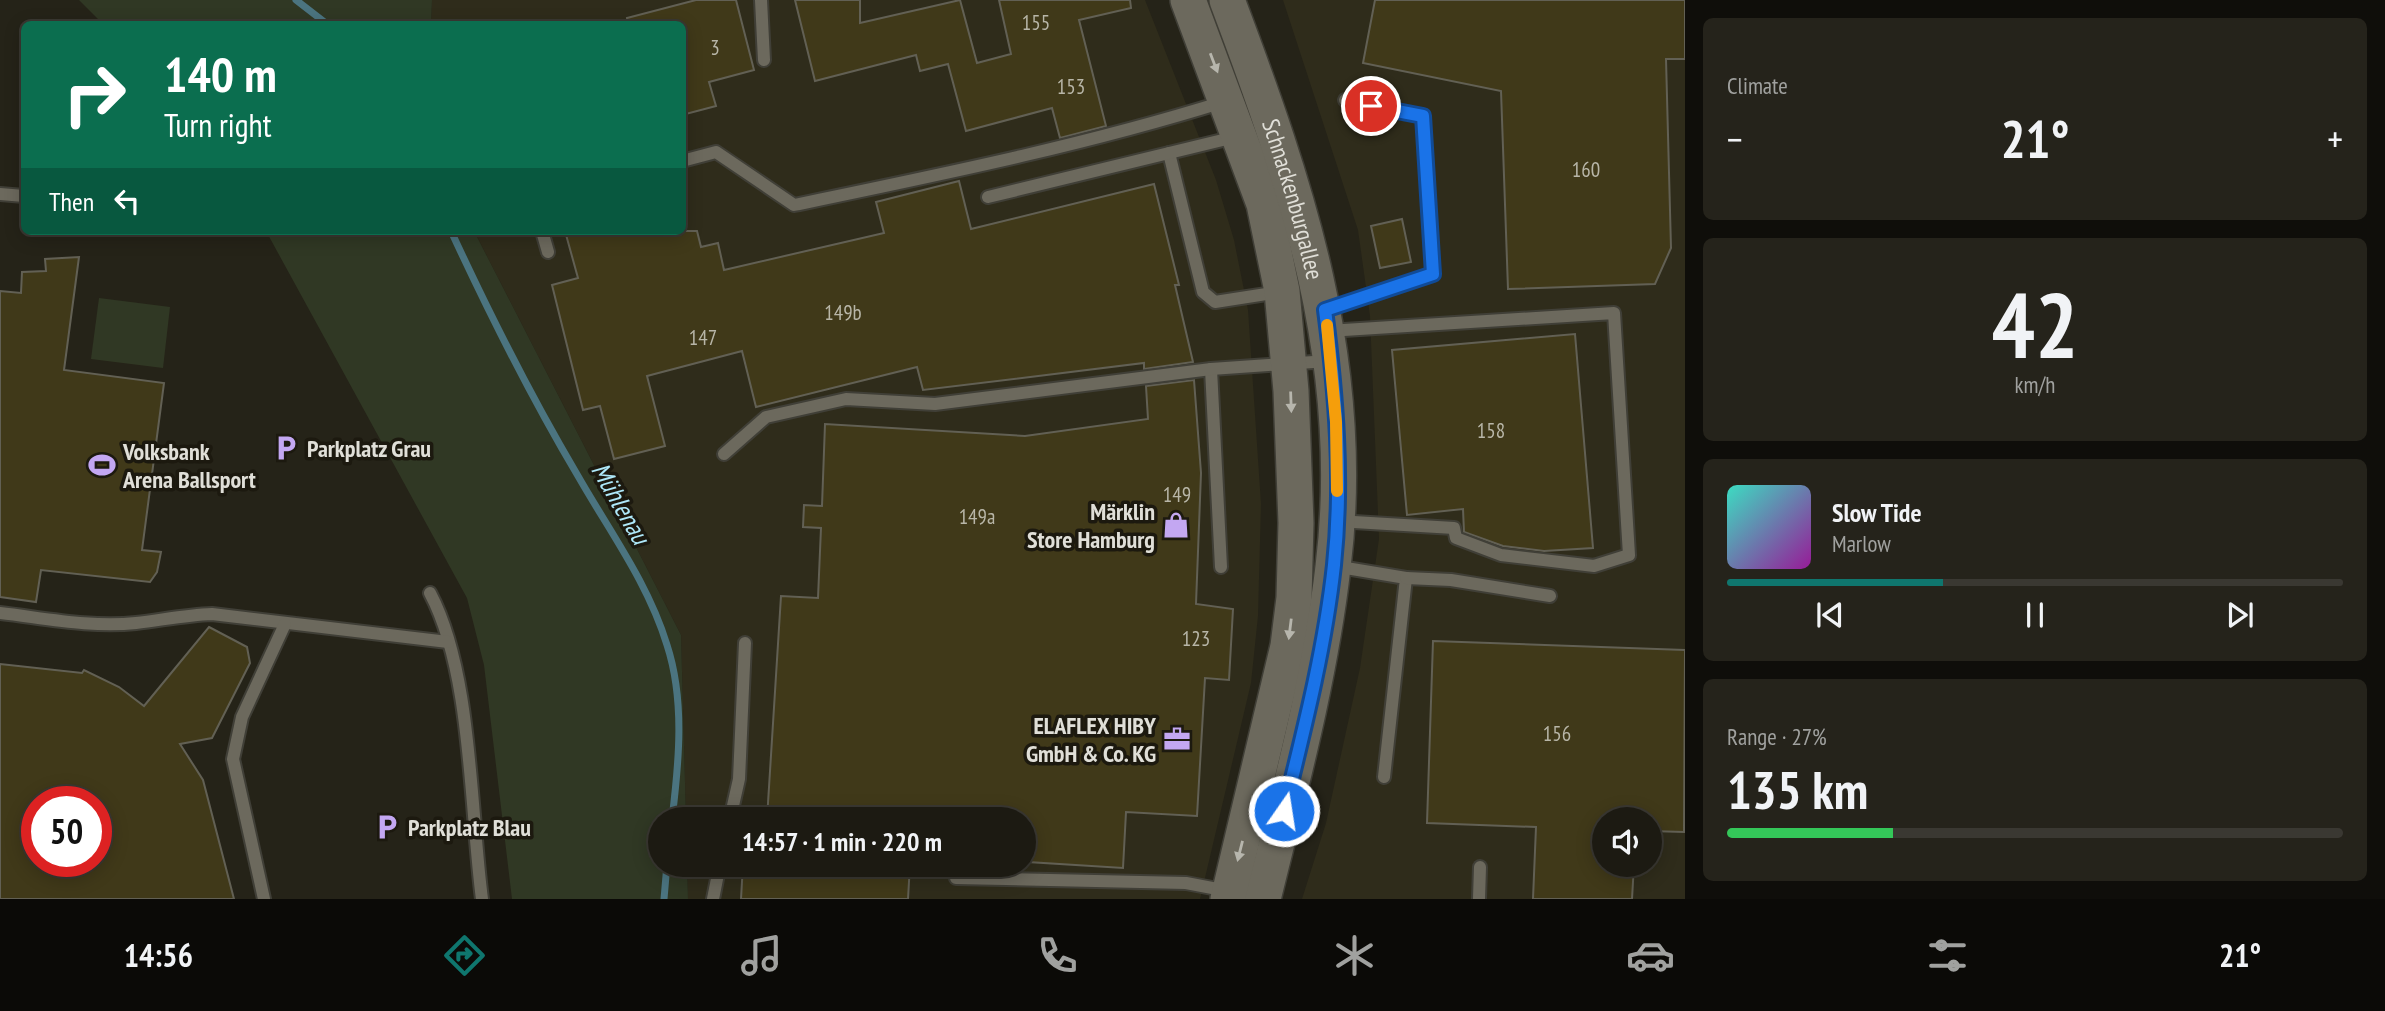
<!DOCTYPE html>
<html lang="en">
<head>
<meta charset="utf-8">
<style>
	body { margin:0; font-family:"PT Sans Narrow",sans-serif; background:#25231b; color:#f1f3f6; height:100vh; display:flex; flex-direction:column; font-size:26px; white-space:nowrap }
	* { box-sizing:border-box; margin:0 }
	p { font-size:23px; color:#a0a19f }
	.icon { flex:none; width:38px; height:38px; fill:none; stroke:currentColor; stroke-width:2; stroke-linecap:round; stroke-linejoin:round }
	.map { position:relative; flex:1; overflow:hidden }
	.side { display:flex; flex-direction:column; gap:18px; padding:18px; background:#0f0e0a; width:700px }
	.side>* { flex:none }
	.hud { position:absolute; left:21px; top:21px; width:665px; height:214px; border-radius:10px; box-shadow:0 4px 18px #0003,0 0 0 2px #3a3832; background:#0b6e4f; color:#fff; overflow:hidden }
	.tools { position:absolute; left:1592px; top:807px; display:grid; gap:14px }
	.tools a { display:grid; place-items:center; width:70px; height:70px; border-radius:50%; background:#1c1a12; box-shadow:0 4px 18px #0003,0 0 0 2px #3a3832; font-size:35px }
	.speed { position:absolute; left:21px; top:786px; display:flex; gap:14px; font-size:35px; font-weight:700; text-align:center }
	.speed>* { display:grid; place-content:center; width:91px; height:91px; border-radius:50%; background:#1c1a12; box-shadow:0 4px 18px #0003,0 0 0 2px #3a3832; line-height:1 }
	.speed .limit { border:10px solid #d22; background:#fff; color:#111 }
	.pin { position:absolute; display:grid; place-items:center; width:60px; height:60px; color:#fff; margin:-30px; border:4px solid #fff; border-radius:50%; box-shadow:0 2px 7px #0007 }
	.me { position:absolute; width:77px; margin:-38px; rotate:13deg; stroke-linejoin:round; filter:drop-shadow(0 0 5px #0008) }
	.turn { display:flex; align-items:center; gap:24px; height:147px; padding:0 28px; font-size:32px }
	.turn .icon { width:91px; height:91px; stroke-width:2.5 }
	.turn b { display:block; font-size:49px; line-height:60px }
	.then { display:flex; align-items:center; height:66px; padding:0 28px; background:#0003; gap:14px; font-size:26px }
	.big { font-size:52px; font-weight:700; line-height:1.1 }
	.side .widget { flex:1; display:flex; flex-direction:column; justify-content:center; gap:10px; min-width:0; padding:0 24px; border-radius:10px; background:#25231b }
	.side .dial { align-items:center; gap:0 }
	.dial b { font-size:91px; line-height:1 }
	.song { display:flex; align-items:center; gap:21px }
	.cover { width:84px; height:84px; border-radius:10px; background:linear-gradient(135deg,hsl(170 70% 55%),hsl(300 70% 35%)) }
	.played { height:7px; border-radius:4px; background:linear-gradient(90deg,#0f766e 35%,#3a3832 35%) }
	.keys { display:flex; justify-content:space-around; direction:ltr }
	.heat { display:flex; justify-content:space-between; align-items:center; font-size:38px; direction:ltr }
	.charge { height:10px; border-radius:5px; background:linear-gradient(90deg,#34c759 27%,#3a3832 0) }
	.trip { position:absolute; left:648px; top:807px; width:388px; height:70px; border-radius:35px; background:#1c1a12; box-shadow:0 4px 18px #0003,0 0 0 2px #3a3832; font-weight:700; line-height:70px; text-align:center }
	.menu { display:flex; height:112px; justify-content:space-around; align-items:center; background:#0b0a07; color:#a0a19f }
	.menu .icon { width:49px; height:49px }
	.menu .active { color:#0f766e }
	.menu b { font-size:32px; color:#f1f3f6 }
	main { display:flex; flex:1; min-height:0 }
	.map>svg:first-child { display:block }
	.built { fill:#2f2c1b; fill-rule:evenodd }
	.green { fill:#303824 }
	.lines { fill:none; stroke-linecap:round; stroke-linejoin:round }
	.stream { stroke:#4b7480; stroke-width:7 }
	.building { fill:#403919; stroke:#626054; stroke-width:2; fill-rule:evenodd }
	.lane-casing { stroke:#403f37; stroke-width:16 }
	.secondary-casing { stroke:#403f37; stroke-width:38 }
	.lane { stroke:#6c695d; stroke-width:12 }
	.secondary { stroke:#6c695d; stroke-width:35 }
	.oneway { fill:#b7b6ad }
	.route-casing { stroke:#114b97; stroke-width:18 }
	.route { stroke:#1a73e8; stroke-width:12 }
	.slow { stroke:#f59e0b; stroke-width:12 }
	.labels { text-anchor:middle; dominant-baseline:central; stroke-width:7; stroke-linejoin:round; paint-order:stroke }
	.number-label { font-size:21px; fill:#b8b6a8 }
	.street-label { font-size:24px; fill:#e0dfd8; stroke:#1c190f }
	.poi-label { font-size:24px; font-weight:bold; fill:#e0dfd8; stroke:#1c190f; text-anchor:start }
	.water-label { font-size:26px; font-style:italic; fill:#afe9fa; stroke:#1c190f }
</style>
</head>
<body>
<main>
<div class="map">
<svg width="1685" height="899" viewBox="0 0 1685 899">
	<rect width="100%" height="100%" fill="#252318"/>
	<g class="built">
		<path d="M432,0H1145L1216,180L1234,240L1248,310L1261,504L1258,616L1251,683L1200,899H688L687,865L1024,864V819H686L681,635L474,231H682V24H431Z"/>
		<path d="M1283,0H1685V899H1302L1326,823L1360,668L1379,539L1370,316L1358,230ZM1605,819H1650V864H1605Z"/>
	</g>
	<g class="green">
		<path d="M79,0H432L431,24H103Z"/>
		<path d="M266,231H474L681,635L686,819H660V864L687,865L688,899H512L484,665L467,598Z"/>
		<path d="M99,298L170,307L163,368L91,359Z"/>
	</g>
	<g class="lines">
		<g class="stream">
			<path d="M296,0L327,24"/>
			<path d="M451,231C490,315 531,397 578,476C610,532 648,583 667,645C685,700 679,762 672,819"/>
			<path d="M664,899L667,864"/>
		</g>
	</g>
	<g class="building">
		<path d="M696,0H736L754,70L709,82L716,106L682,115V24H628L627,18Z"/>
		<path d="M795,0H860V23L960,0L977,63L1011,54L999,0H1130L1131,8L1079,20L1106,126L1060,138L1052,108L966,131L948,64L920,71L916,55L815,81Z"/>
		<path d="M1375,0H1685V59H1666L1671,248L1655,284L1508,289L1501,91L1363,63Z"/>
		<path d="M959,181L971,229L1154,184L1179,285H1175L1193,362L1144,369V363L923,390L917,367L756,407L742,351L647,376L665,446L614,459L600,406L583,410L552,285L578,278L565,231H697L701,247L718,243L724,270L884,233L876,202Z"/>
		<path d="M1402,219L1411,262L1380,268L1371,226Z"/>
		<path d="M79,257L64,370L164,383L142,550L161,552L157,572L150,582L41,570L36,602L0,597V291L21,293L22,272L46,271L45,259Z"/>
		<path d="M1575,334L1593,548L1544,551L1503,546L1464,532L1463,509L1407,515L1392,350Z"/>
		<path d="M1194,380L1201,473L1196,604L1233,609L1229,680L1205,678L1197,816L1126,812L1123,868L1028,862L1030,833H1024V819H767L781,596L818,598L821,528L803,527L804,505L822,506L825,424L1025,436L1148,419L1146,386Z"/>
		<path d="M209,627L247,647L250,663L212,738L180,744L203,780L234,899H0V664L82,673L84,670L119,687L144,706ZM37,802H96V861H37Z"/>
		<path d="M1433,641L1685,650L1684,832L1650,831V819H1605V864H1634L1632,899H1533L1536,827L1427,823Z"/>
		<path d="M743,864H910L908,899H741Z"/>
	</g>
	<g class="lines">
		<g class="lane-casing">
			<g id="lane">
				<path d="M761,0L764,60"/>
				<path d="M1169,153L1203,292L1215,302L1279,292"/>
				<path d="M682,161L716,152L794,205C938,175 1082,146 1223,102"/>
				<path d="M0,194L24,196"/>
				<path d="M988,197L1235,137"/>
				<path d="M542,231L548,252"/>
				<path d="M1325,310L1433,274L1423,116L1345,100"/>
				<path d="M1328,331L1614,313L1629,555L1594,566L1501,555L1456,538L1454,528L1337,521"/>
				<path d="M1211,369L1221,567"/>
				<path d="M724,454L766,417L846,399L935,404L1211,369L1328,361"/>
				<path d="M1334,566L1406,578L1384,777"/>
				<path d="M1406,578L1451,580L1550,596"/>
				<path d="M430,593C472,672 470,809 482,899"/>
				<path d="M0,613C44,618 92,628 136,623C162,620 186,615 212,614L448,642"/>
				<path d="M730,819L739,779L745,643"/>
				<path d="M956,878L1186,883L1228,891"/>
				<path d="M264,899L233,759L242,717L285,624"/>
				<path d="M713,899L720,864"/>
				<path d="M1479,899L1480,867"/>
			</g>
		</g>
		<g class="secondary-casing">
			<g id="secondary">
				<path d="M1188,0L1264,204L1282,291L1291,391L1296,523L1294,598L1288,646L1228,899"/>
				<path id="s1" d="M1227,0C1297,186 1358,365 1333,567C1320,679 1290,789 1263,899"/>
			</g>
		</g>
		<use href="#lane" class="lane"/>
		<use href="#secondary" class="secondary"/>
	</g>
	<defs><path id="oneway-solid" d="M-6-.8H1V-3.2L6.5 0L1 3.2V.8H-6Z" transform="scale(1.75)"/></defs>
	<g class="oneway">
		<use href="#oneway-solid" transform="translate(1214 63) rotate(69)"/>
		<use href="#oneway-solid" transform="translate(1291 402) rotate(88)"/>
		<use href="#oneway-solid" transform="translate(1290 629) rotate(97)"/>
		<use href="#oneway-solid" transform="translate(1240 851) rotate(104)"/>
	</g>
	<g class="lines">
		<g class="route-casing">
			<path id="route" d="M1284,811C1304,730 1325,648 1334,565C1343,480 1336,394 1325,310L1433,274L1423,116L1371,106"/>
		</g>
		<use href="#route" class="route"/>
		<path class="slow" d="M1327,325L1336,422L1337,491"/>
	</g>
	<defs>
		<g id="parking-bare" transform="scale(2.1)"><path d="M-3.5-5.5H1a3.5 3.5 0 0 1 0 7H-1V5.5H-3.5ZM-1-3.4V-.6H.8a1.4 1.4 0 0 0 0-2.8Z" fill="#c3a7f2" stroke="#1c190f" stroke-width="2.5" paint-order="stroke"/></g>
		<g id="stadium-bare" transform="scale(2.1)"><path d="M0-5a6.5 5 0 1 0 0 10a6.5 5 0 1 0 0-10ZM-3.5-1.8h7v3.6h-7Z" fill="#c3a7f2" stroke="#1c190f" stroke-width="2.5" paint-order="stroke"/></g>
		<g id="shop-bare" transform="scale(2.1)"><path d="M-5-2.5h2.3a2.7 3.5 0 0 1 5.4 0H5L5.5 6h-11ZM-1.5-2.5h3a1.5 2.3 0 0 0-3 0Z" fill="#c3a7f2" stroke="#1c190f" stroke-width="2.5" paint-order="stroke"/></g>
		<g id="office-bare" transform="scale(2.1)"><path d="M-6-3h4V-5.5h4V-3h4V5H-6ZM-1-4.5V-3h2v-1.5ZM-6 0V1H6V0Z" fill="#c3a7f2" stroke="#1c190f" stroke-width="2.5" paint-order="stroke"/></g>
	</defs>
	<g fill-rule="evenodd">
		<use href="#parking-bare" x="286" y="448"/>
		<use href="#stadium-bare" x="102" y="465"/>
		<use href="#shop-bare" x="1176" y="525"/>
		<use href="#office-bare" x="1177" y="739"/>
		<use href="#parking-bare" x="387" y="827"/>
	</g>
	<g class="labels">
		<g class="number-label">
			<text x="1036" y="22">155</text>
			<text x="715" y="47">3</text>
			<text x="1071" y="86">153</text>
			<text x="1586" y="169">160</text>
			<text x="843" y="312">149b</text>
			<text x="703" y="337">147</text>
			<text x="1491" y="430">158</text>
			<text x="1177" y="494">149</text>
			<text x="977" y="516">149a</text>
			<text x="1196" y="638">123</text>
			<text x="1557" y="733">156</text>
		</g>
		<g class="street-label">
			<text stroke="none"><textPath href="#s1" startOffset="210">Schnackenburgallee</textPath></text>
		</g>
		<g class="poi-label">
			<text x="307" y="448">Parkplatz Grau</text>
			<text x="123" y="451">Volksbank<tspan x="123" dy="28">Arena Ballsport</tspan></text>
			<text x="1155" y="511" text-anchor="end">Märklin<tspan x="1155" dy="28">Store Hamburg</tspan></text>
			<text x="1156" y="725" text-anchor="end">ELAFLEX HIBY<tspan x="1156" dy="28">GmbH &amp; Co. KG</tspan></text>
			<text x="408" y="827">Parkplatz Blau</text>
		</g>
		<g class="water-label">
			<text transform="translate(621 503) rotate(60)">Mühlenau</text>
		</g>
	</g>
</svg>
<div class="tools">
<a><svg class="icon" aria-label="sound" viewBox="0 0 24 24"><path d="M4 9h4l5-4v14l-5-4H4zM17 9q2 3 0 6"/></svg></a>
</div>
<div class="speed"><div class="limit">50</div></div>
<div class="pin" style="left:1371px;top:106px;background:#d93025"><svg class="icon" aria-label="arrive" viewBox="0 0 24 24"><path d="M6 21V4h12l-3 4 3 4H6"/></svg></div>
<svg class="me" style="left:1284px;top:811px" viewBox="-20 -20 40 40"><circle r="17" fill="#1a73e8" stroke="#fff" stroke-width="3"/><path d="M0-11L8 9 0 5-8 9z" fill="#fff"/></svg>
<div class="trip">14:57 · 1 min · 220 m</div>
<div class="hud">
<div class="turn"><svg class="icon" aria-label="right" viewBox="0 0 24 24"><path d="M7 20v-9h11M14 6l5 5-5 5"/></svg><div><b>140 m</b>Turn right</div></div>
<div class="then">Then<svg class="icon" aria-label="left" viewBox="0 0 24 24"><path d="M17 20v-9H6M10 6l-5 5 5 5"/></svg></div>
</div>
</div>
<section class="side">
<div class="widget"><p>Climate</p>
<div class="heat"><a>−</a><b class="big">21°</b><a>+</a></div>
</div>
<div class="widget dial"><b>42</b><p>km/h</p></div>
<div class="widget">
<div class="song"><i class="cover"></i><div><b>Slow Tide</b><p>Marlow</p></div></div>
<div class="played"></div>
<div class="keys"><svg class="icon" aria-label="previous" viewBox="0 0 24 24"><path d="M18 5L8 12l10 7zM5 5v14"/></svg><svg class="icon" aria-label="pause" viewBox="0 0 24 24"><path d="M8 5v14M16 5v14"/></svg><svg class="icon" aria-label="next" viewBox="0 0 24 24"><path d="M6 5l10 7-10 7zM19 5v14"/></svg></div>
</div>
<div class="widget"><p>Range · 27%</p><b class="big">135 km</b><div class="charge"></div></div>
</section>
</main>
<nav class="menu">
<b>14:56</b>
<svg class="icon active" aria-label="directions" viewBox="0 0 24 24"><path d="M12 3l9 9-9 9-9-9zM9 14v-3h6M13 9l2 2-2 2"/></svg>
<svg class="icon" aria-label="music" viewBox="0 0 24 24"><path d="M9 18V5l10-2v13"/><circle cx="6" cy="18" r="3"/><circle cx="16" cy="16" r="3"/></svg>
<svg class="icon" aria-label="phone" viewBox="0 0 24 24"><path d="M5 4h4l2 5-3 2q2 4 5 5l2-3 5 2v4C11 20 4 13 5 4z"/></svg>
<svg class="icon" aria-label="climate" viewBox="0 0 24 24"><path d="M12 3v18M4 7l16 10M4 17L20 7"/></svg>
<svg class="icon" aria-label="car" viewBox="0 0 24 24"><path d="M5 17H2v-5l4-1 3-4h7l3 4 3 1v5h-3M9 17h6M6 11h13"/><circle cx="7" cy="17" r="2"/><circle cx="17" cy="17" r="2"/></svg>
<svg class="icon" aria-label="filters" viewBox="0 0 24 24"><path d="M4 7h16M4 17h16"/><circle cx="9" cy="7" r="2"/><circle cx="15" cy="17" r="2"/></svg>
<b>21°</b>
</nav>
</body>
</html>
